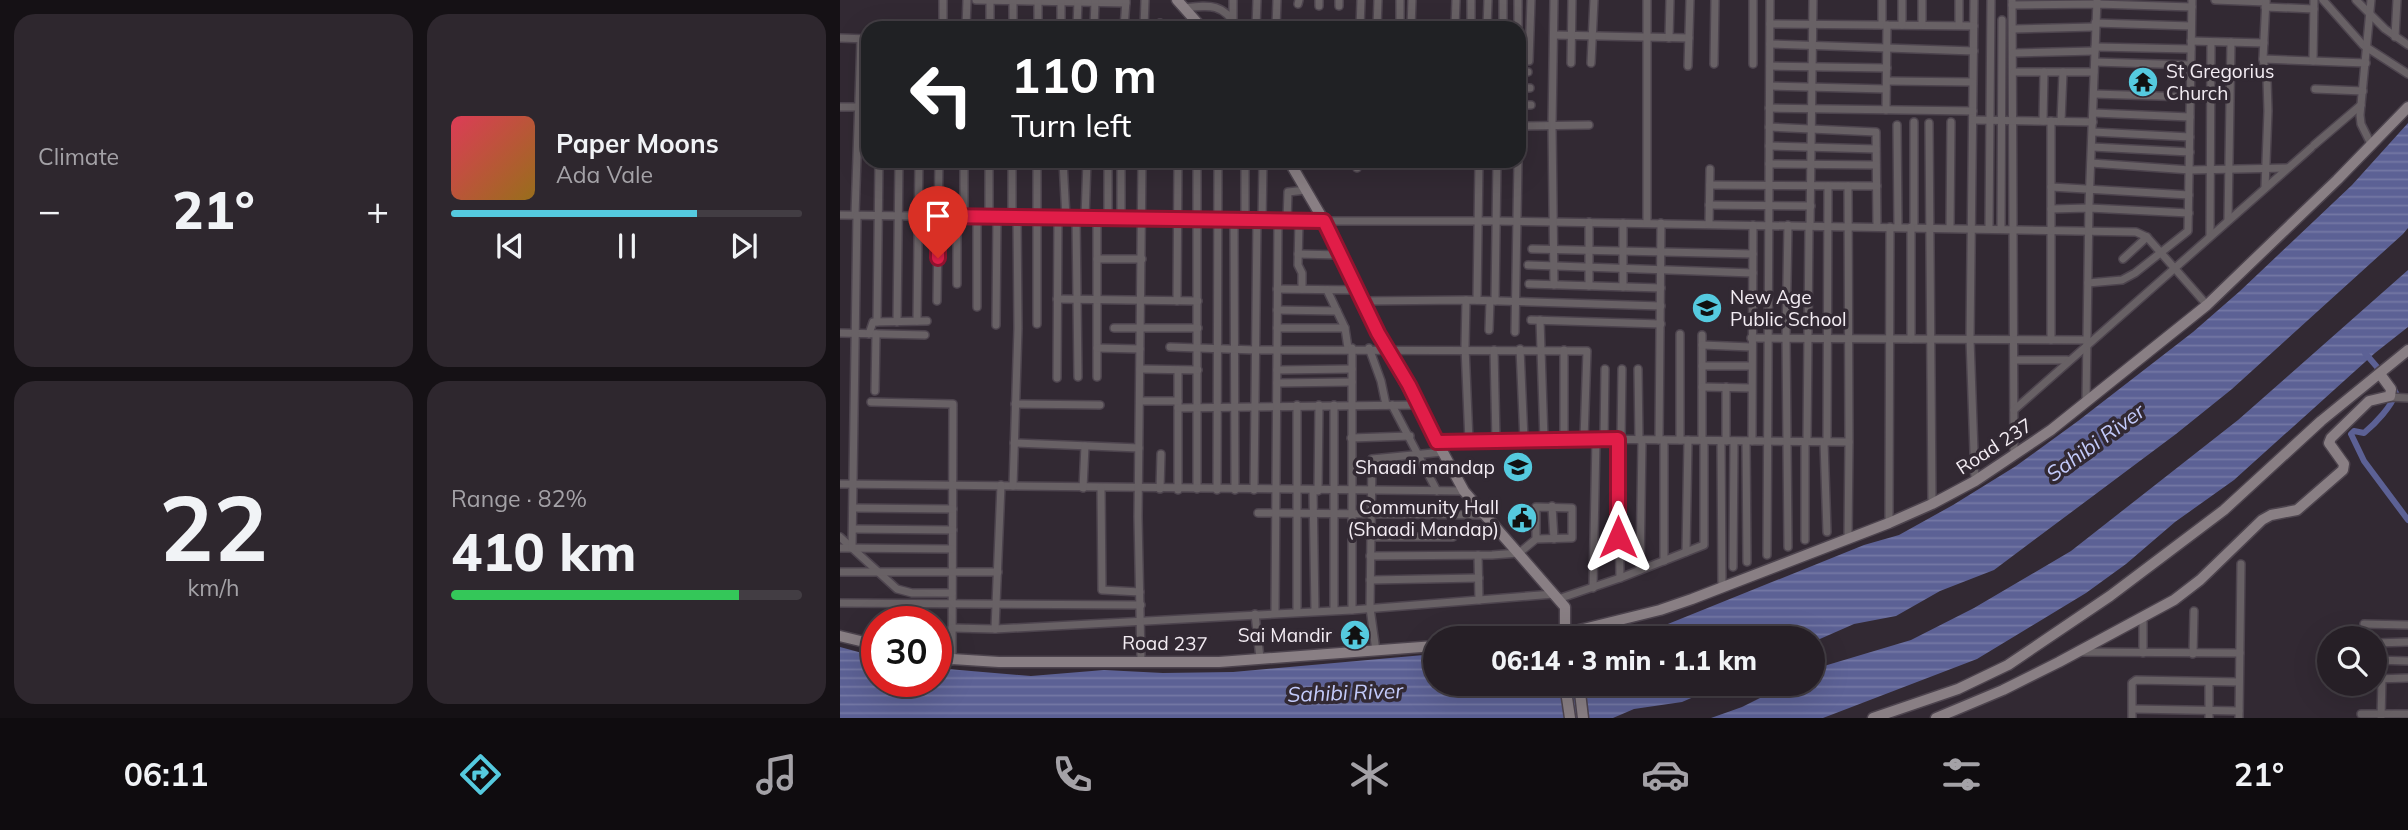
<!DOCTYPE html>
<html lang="en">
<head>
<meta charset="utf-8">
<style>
	body { margin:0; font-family:Mulish,sans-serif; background:#2e272e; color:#f1f3f6; height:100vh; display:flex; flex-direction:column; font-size:26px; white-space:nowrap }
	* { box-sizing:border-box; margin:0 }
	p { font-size:23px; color:#a4a2a7 }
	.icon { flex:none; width:38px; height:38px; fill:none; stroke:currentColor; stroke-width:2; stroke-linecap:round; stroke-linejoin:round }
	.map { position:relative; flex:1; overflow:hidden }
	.details { display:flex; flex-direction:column; gap:14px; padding:14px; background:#151115; width:840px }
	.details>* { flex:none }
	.top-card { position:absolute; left:21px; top:21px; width:665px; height:147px; border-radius:21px; box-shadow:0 7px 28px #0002,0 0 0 2px #423d43; background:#202124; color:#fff; overflow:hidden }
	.controls { position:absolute; left:1477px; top:626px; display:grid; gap:14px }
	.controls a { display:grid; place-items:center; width:70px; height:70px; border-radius:50%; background:#261f26; box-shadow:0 7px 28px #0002,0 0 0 2px #423d43; font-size:35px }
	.speed { position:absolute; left:21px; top:606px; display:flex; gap:14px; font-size:35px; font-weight:700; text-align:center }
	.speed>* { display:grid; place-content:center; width:91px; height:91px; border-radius:50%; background:#261f26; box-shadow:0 7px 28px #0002,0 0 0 2px #423d43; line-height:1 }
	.speed .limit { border:10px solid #d22; background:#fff; color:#111 }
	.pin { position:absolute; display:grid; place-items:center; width:60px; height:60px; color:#fff; margin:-72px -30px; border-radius:50% 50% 50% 0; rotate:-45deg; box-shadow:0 0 7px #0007 }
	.pin .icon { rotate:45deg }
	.me { position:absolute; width:77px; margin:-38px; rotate:0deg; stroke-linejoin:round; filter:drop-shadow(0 0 5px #0008) }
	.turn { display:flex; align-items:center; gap:24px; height:147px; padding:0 35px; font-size:32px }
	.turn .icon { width:91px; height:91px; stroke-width:2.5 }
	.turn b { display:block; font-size:49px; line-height:60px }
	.big { font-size:52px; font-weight:800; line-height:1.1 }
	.details .card { flex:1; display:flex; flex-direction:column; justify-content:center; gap:10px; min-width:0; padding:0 24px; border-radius:21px; background:#2e272e }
	.details .dial { align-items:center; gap:0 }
	.dial b { font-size:91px; line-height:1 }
	.song { display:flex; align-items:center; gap:21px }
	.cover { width:84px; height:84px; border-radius:10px; background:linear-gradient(135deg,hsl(350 70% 55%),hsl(40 70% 35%)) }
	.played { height:7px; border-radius:4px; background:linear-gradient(90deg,#55cadf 70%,#423d43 70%) }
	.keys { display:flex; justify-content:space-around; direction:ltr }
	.heat { display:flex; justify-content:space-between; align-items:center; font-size:38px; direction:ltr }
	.charge { height:10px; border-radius:5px; background:linear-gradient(90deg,#34c759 82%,#423d43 0) }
	.details .tiles { flex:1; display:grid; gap:14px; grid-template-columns:repeat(2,1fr) }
	.trip { position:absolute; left:583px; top:626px; width:402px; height:70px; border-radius:35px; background:#261f26; box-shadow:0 7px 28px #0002,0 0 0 2px #423d43; font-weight:800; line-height:70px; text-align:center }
	.menu { display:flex; height:112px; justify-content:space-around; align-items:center; background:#0f0c0f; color:#a4a2a7 }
	.menu .icon { width:49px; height:49px }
	.menu .active { color:#55cadf }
	.menu b { font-size:32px; color:#f1f3f6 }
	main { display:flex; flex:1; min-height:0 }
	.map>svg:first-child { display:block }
	.water { fill:url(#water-rules) }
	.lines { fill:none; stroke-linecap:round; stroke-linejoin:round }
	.canal { stroke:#5c6195; stroke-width:6 }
	.street-casing { stroke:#4d444e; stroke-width:10 }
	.secondary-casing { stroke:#4d444e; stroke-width:13 }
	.street { stroke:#686165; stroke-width:7 }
	.secondary { stroke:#897f84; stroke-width:10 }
	.route-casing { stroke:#92132f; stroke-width:18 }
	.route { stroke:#e11d48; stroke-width:12 }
	.labels { text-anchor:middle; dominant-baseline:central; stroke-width:7; stroke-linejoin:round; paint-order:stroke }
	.poi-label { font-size:19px; fill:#f3ecf3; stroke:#322933; text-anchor:end }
	.street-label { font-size:19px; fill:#f3ecf3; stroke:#322933 }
	.water-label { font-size:21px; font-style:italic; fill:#c3cafa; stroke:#322933 }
</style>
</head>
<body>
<main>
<section class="details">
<div class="tiles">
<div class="card"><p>Climate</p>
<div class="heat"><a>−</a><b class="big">21°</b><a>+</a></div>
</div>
<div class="card">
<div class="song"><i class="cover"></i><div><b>Paper Moons</b><p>Ada Vale</p></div></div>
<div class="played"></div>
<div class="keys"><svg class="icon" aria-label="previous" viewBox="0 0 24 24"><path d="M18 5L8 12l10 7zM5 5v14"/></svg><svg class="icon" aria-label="pause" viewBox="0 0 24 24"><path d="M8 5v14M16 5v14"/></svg><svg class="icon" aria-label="next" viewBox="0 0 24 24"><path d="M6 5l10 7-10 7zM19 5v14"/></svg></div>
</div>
<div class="card dial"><b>22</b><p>km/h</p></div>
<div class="card"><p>Range · 82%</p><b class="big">410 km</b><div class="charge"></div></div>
</div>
</section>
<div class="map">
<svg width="1568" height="718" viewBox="0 0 1568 718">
	<defs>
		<pattern id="water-rules" width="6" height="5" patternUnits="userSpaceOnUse" patternTransform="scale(1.75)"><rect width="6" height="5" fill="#5c6195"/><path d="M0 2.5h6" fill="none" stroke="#7478a4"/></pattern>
	</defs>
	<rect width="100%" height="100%" fill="#322933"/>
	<g class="water">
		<path d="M1568,123V228L1563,234L1392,389L1336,434L1154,570L1100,591L1056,616L1014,624L973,642V639H766L813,630L1024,545L1059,535L1113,505L1176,466L1238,421L1353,332L1400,291L1512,185Z"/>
		<path d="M1568,270V327L1535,353L1394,480L1335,522L1286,564L1246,593L1137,659L983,718H871L902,707L948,684H973V672L984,666L1071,640L1134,608L1231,551L1398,420Z"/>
		<path d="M0,647L37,657V681H96V668L191,676L264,670L323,673L393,672L595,654V684H703V687C719,700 732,691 749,687C790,679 841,684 884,684L842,702L794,709L773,718H0Z"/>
	</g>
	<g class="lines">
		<g class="canal">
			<path d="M1525,353L1543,374"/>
			<path d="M1552,385L1556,393C1551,407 1536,423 1524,433L1514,431L1511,434L1524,461L1568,520"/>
		</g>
		<g class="street-casing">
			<g id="street">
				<path d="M136,0L286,3"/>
				<path d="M198,0V28"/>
				<path d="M221,0V28"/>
				<path d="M479,0V6"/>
				<path d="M631,0V28"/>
				<path d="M913,0V64"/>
				<path d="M1042,0V25"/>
				<path d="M1134,0L1130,339L1135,481"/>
				<path d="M1172,0L1174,455"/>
				<path d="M1375,0L1426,2"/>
				<path d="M1483,0L1523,45L1568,74"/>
				<path d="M1516,0L1545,29L1568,45"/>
				<path d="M1531,0L1520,115L1521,124L1531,144"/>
				<path d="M458,4L459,0"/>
				<path d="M1172,5L1257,4L1352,7"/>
				<path d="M499,6V0"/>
				<path d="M1425,7L1474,9"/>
				<path d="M344,8C370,5 383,3 398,28"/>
				<path d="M393,20V0"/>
				<path d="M1255,23L1351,26"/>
				<path d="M930,24L1134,26"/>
				<path d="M1062,25V0"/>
				<path d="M1082,25V0"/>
				<path d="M1119,25V0"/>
				<path d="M103,28V0"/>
				<path d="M126,28L127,0"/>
				<path d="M150,28V0"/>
				<path d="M173,28V0"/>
				<path d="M237,28L238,0"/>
				<path d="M254,28L255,1"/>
				<path d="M284,28L286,1"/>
				<path d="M304,28L305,0"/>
				<path d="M320,28V23"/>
				<path d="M416,28L417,0"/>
				<path d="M436,28L437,0"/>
				<path d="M520,28L521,0"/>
				<path d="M537,28L538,0"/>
				<path d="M560,28V0"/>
				<path d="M571,28L572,0"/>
				<path d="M615,28L616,0"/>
				<path d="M647,28L648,0"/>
				<path d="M663,28V0"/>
				<path d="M678,28V0"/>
				<path d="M1173,29L1255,27"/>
				<path d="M714,35L849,38"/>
				<path d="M1555,37L1557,0"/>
				<path d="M0,38L28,39"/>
				<path d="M829,38L830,0"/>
				<path d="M1351,41L1424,43"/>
				<path d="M930,44L1134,51"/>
				<path d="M1255,47L1351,49"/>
				<path d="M1173,53L1255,51"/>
				<path d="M1423,59L1526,63"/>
				<path d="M689,61L691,0"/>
				<path d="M1473,61L1474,0"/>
				<path d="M1255,62L1351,65"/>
				<path d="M731,63L732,0"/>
				<path d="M751,63L754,0"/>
				<path d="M874,64L875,0"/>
				<path d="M848,66L850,0"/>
				<path d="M930,66L1047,68"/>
				<path d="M679,72H688"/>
				<path d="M1174,72H1254"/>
				<path d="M1047,81L1132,82"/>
				<path d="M930,86L1046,89"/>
				<path d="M679,88H690"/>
				<path d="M1475,89L1523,91"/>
				<path d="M1254,94L1350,97"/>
				<path d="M679,105H691"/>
				<path d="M0,107H28"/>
				<path d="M929,108L1133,111"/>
				<path d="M1046,110L1047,25"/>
				<path d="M1254,113L1350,117"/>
				<path d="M1133,120L1253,122"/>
				<path d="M1203,121L1204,72"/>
				<path d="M1211,121V340"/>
				<path d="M1221,121L1223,72"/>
				<path d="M1074,122V227"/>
				<path d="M1089,123L1092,504"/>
				<path d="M1057,125L1058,227"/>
				<path d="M679,126L749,125"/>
				<path d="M929,127L1036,132L1037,227"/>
				<path d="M1253,132L1350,137"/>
				<path d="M1474,145L1521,105"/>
				<path d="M929,146L1036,149"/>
				<path d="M1252,147L1350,152"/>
				<path d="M149,161V217"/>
				<path d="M172,161V217"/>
				<path d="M223,161L226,218"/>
				<path d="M268,161V219"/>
				<path d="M281,161V219"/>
				<path d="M357,161V489"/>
				<path d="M405,161V220"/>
				<path d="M1251,163L1350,170L1447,168"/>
				<path d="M929,164L1036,165"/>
				<path d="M517,168V161"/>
				<path d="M870,185L1037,186"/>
				<path d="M1008,186L1009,442"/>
				<path d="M1211,187L1349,195"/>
				<path d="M1425,188L1428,111L1427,80L1423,59L1426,0"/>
				<path d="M869,205L971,206"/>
				<path d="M1211,209L1249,208L1349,213"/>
				<path d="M0,215L438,221H656L1296,232L1307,237L1367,305"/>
				<path d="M15,215L21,39"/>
				<path d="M117,216V284"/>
				<path d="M124,216V161"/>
				<path d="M137,216V307"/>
				<path d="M236,218L238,377"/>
				<path d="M245,218L247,161"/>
				<path d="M257,218V377"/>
				<path d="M394,220L395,490"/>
				<path d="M1388,220L1391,42"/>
				<path d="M422,221L423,161"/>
				<path d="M447,221L448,192L466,190"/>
				<path d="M459,221L458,265L462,273V289"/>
				<path d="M749,222V286"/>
				<path d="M807,223V0"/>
				<path d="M869,224L870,169"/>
				<path d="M970,226L973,0"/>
				<path d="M1071,227V339"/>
				<path d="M1110,228L1111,122"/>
				<path d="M1149,228L1151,0"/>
				<path d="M1161,229L1162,20"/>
				<path d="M1370,236L1371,42"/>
				<path d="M692,249L913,254"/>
				<path d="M458,254L500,255"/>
				<path d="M257,259H302"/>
				<path d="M1283,259L1307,237"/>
				<path d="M688,265L913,273"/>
				<path d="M1248,283L1282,280L1295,273L1348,231L1352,0"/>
				<path d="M689,284L821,288"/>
				<path d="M714,285L712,125L714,0"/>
				<path d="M783,287V223"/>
				<path d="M437,289L516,290"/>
				<path d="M487,290L505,328L508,348"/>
				<path d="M217,299L358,301"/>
				<path d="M626,300L625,347L629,441"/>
				<path d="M637,300L639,161"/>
				<path d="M97,301L99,161"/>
				<path d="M337,301L338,161"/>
				<path d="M522,301L626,300L821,306"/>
				<path d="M655,301L657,161"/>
				<path d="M437,310L497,311"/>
				<path d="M691,320L821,324"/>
				<path d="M700,320L704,440"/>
				<path d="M77,321L79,161"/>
				<path d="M37,322L39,161"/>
				<path d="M57,322L59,161"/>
				<path d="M197,324V161"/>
				<path d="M156,325L157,217"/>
				<path d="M274,328H358"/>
				<path d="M437,328H505"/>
				<path d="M649,330L650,301"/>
				<path d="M675,332L678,161"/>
				<path d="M0,333L85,335"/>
				<path d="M29,334L33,322L87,321"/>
				<path d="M862,335V440"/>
				<path d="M911,338L1247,340"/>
				<path d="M862,345L911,347"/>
				<path d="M330,347L415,350L747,351L744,439"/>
				<path d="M257,348L300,349"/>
				<path d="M529,348L541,381L546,405"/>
				<path d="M680,349L684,440"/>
				<path d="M654,350L656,441"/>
				<path d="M1174,360H1227"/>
				<path d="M862,366H911"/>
				<path d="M300,369L358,370"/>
				<path d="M798,369L799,440"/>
				<path d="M338,370V490"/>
				<path d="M437,370L512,369"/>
				<path d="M217,378L218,217"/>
				<path d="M437,383L512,382"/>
				<path d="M862,387L911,388"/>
				<path d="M886,387V441"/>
				<path d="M35,391L36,334"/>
				<path d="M1548,397L1568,398"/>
				<path d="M300,401H338"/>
				<path d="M31,402L113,404L112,661"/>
				<path d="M1246,402L1249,205L1257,0"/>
				<path d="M175,404L260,405"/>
				<path d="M552,405L597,491"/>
				<path d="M338,408L579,405"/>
				<path d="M1174,410L1471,148"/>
				<path d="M511,438L570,436"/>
				<path d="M724,439V350"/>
				<path d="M764,439L765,369"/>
				<path d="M778,439L780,578"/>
				<path d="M781,439L782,369"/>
				<path d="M819,440L821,223"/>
				<path d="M840,440V334"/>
				<path d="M881,441L882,587"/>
				<path d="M906,441L907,562"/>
				<path d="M912,441L913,225"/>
				<path d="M597,442L749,439L1009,442L1008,540"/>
				<path d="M967,442L969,226"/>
				<path d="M984,442L987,532"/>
				<path d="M987,442L988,186"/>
				<path d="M174,443L299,448"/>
				<path d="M0,484L624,491"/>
				<path d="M173,486L178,328L177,217"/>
				<path d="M243,488L245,446"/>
				<path d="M261,488L262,590L300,592"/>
				<path d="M320,489L321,454"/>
				<path d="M377,490L378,161"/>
				<path d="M414,490L417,221"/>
				<path d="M473,490L475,611"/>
				<path d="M478,491L479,405"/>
				<path d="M712,506L714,539"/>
				<path d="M13,508L113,509"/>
				<path d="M418,513L644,515"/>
				<path d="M1049,523L1050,227"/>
				<path d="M13,529L113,530"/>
				<path d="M0,537L57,589L72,593H112"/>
				<path d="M530,537H613"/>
				<path d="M965,540V442"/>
				<path d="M948,547L946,338L948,225"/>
				<path d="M0,548L112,549"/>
				<path d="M12,548L17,215"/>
				<path d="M846,552L848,440"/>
				<path d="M638,555L639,600"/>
				<path d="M927,555L930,0"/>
				<path d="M530,556L652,555L679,553L696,539L732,538V508L696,507V539"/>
				<path d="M824,561V440"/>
				<path d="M893,567L894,441"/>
				<path d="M800,570L802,440"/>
				<path d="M0,572H158"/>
				<path d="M530,580L639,578"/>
				<path d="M753,588L756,439"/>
				<path d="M718,599L780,578L864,545V440"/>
				<path d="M0,603L301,605"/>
				<path d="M494,610V405"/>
				<path d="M512,610V348"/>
				<path d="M457,612V405"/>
				<path d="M435,613L438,221"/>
				<path d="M415,614L420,658"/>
				<path d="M1303,617V653"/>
				<path d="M1524,624L1568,625"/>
				<path d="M112,628L155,629L512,610L714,594"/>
				<path d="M155,629L161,485"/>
				<path d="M1535,643L1568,642"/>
				<path d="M536,651L530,608L532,459L603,452"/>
				<path d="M1240,652L1400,653"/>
				<path d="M1353,654L1354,611"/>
				<path d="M301,660L298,517L302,161"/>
				<path d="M1535,660L1568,661"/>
				<path d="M1535,679L1568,678"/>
				<path d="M1369,683V718"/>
				<path d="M1293,709L1399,711"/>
				<path d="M1521,714H1568"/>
				<path d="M1541,717L1542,679"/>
				<path d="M1292,718V683L1296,680L1399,682"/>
				<path d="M1399,718L1401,564"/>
			</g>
		</g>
		<g class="secondary-casing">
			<g id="secondary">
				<path d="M337,0L362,28"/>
				<path d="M449,161L484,221L538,333L624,491L725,607V624"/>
				<path d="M0,636L37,645"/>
				<path d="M663,639L708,635L718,638L731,636L735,631L820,610L852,599L1049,523L1092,504L1135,481L1211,430L1367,305L1497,180L1568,107"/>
				<path d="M96,658L159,662H379L595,646"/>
				<path d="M725,684L730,718"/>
				<path d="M739,684L743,718"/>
				<path d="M1033,718L1118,689L1168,665L1270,596L1384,510L1481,421L1568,350"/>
				<path d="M1096,718L1163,690L1219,662L1334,600L1360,580L1422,520L1431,515L1457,510L1503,470L1504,464L1489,443L1491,438L1529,401L1550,396L1551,389L1540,374"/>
			</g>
		</g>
		<use href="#street" class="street"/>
		<use href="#secondary" class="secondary"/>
	</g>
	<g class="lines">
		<g class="route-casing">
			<path id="route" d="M98,258V216L484,221L538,333L569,385L597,442L778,439V537"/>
		</g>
		<use href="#route" class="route"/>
	</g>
	<defs>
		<g id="temple-disc" transform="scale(1.575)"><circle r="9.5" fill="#55cadf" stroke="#322933"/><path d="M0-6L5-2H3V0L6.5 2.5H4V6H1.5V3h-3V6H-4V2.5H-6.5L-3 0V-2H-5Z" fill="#111"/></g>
		<g id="school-disc" transform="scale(1.575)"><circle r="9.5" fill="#55cadf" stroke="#322933"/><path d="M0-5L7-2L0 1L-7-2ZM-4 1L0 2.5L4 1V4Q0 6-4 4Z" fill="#111"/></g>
		<g id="civic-disc" transform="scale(1.575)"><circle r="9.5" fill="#55cadf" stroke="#322933"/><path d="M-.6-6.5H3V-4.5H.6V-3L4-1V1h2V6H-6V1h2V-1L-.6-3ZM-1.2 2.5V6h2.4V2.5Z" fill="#111"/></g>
	</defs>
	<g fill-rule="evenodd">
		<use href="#temple-disc" x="1303" y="82"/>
		<use href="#school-disc" x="867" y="308"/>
		<use href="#school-disc" x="678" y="467"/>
		<use href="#civic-disc" x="682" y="518"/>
		<use href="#temple-disc" x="515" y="635"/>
	</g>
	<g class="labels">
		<g class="poi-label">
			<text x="1326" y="71" text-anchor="start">St Gregorius<tspan x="1326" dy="22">Church</tspan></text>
			<text x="890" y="297" text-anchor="start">New Age<tspan x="890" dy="22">Public School</tspan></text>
			<text x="655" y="467">Shaadi mandap</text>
			<text x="659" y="507">Community Hall<tspan x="659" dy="22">(Shaadi Mandap)</tspan></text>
			<text x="492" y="635">Sai Mandir</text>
		</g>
		<g class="street-label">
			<text transform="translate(1154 446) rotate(-33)">Road 237</text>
			<text transform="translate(325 643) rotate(1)">Road 237</text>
		</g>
		<g class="water-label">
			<text transform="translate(1255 442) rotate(-36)">Sahibi River</text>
			<text transform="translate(505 692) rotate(-2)">Sahibi River</text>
		</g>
	</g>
</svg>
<div class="controls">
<a><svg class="icon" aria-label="search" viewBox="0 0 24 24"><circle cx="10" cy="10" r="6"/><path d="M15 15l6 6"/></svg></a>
</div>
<div class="speed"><div class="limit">30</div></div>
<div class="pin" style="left:98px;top:258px;background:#d93025"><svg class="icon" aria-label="arrive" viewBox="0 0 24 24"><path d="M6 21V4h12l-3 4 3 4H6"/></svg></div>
<svg class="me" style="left:778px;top:537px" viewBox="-20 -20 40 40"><path d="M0-17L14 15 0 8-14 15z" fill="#e11d48" stroke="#fff" stroke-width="4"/></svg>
<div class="trip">06:14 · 3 min · 1.1 km</div>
<div class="top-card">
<div class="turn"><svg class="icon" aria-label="left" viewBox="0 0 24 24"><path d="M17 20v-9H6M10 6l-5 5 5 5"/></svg><div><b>110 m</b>Turn left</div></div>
</div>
</div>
</main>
<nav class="menu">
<b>06:11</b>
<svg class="icon active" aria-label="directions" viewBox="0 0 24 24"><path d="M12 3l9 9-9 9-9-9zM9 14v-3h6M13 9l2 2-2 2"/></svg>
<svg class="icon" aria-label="music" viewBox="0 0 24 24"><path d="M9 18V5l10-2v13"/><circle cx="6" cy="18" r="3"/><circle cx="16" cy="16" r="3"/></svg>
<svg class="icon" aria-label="phone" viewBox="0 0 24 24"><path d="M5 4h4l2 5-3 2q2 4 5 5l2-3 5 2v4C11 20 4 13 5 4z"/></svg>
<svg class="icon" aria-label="climate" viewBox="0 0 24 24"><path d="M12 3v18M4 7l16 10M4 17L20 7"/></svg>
<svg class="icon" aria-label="car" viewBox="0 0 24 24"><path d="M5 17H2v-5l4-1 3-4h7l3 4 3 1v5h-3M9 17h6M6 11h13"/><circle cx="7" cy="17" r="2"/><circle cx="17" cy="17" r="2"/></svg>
<svg class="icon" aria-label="filters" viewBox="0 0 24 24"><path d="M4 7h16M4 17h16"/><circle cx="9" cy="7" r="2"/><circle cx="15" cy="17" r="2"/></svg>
<b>21°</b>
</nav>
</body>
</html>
